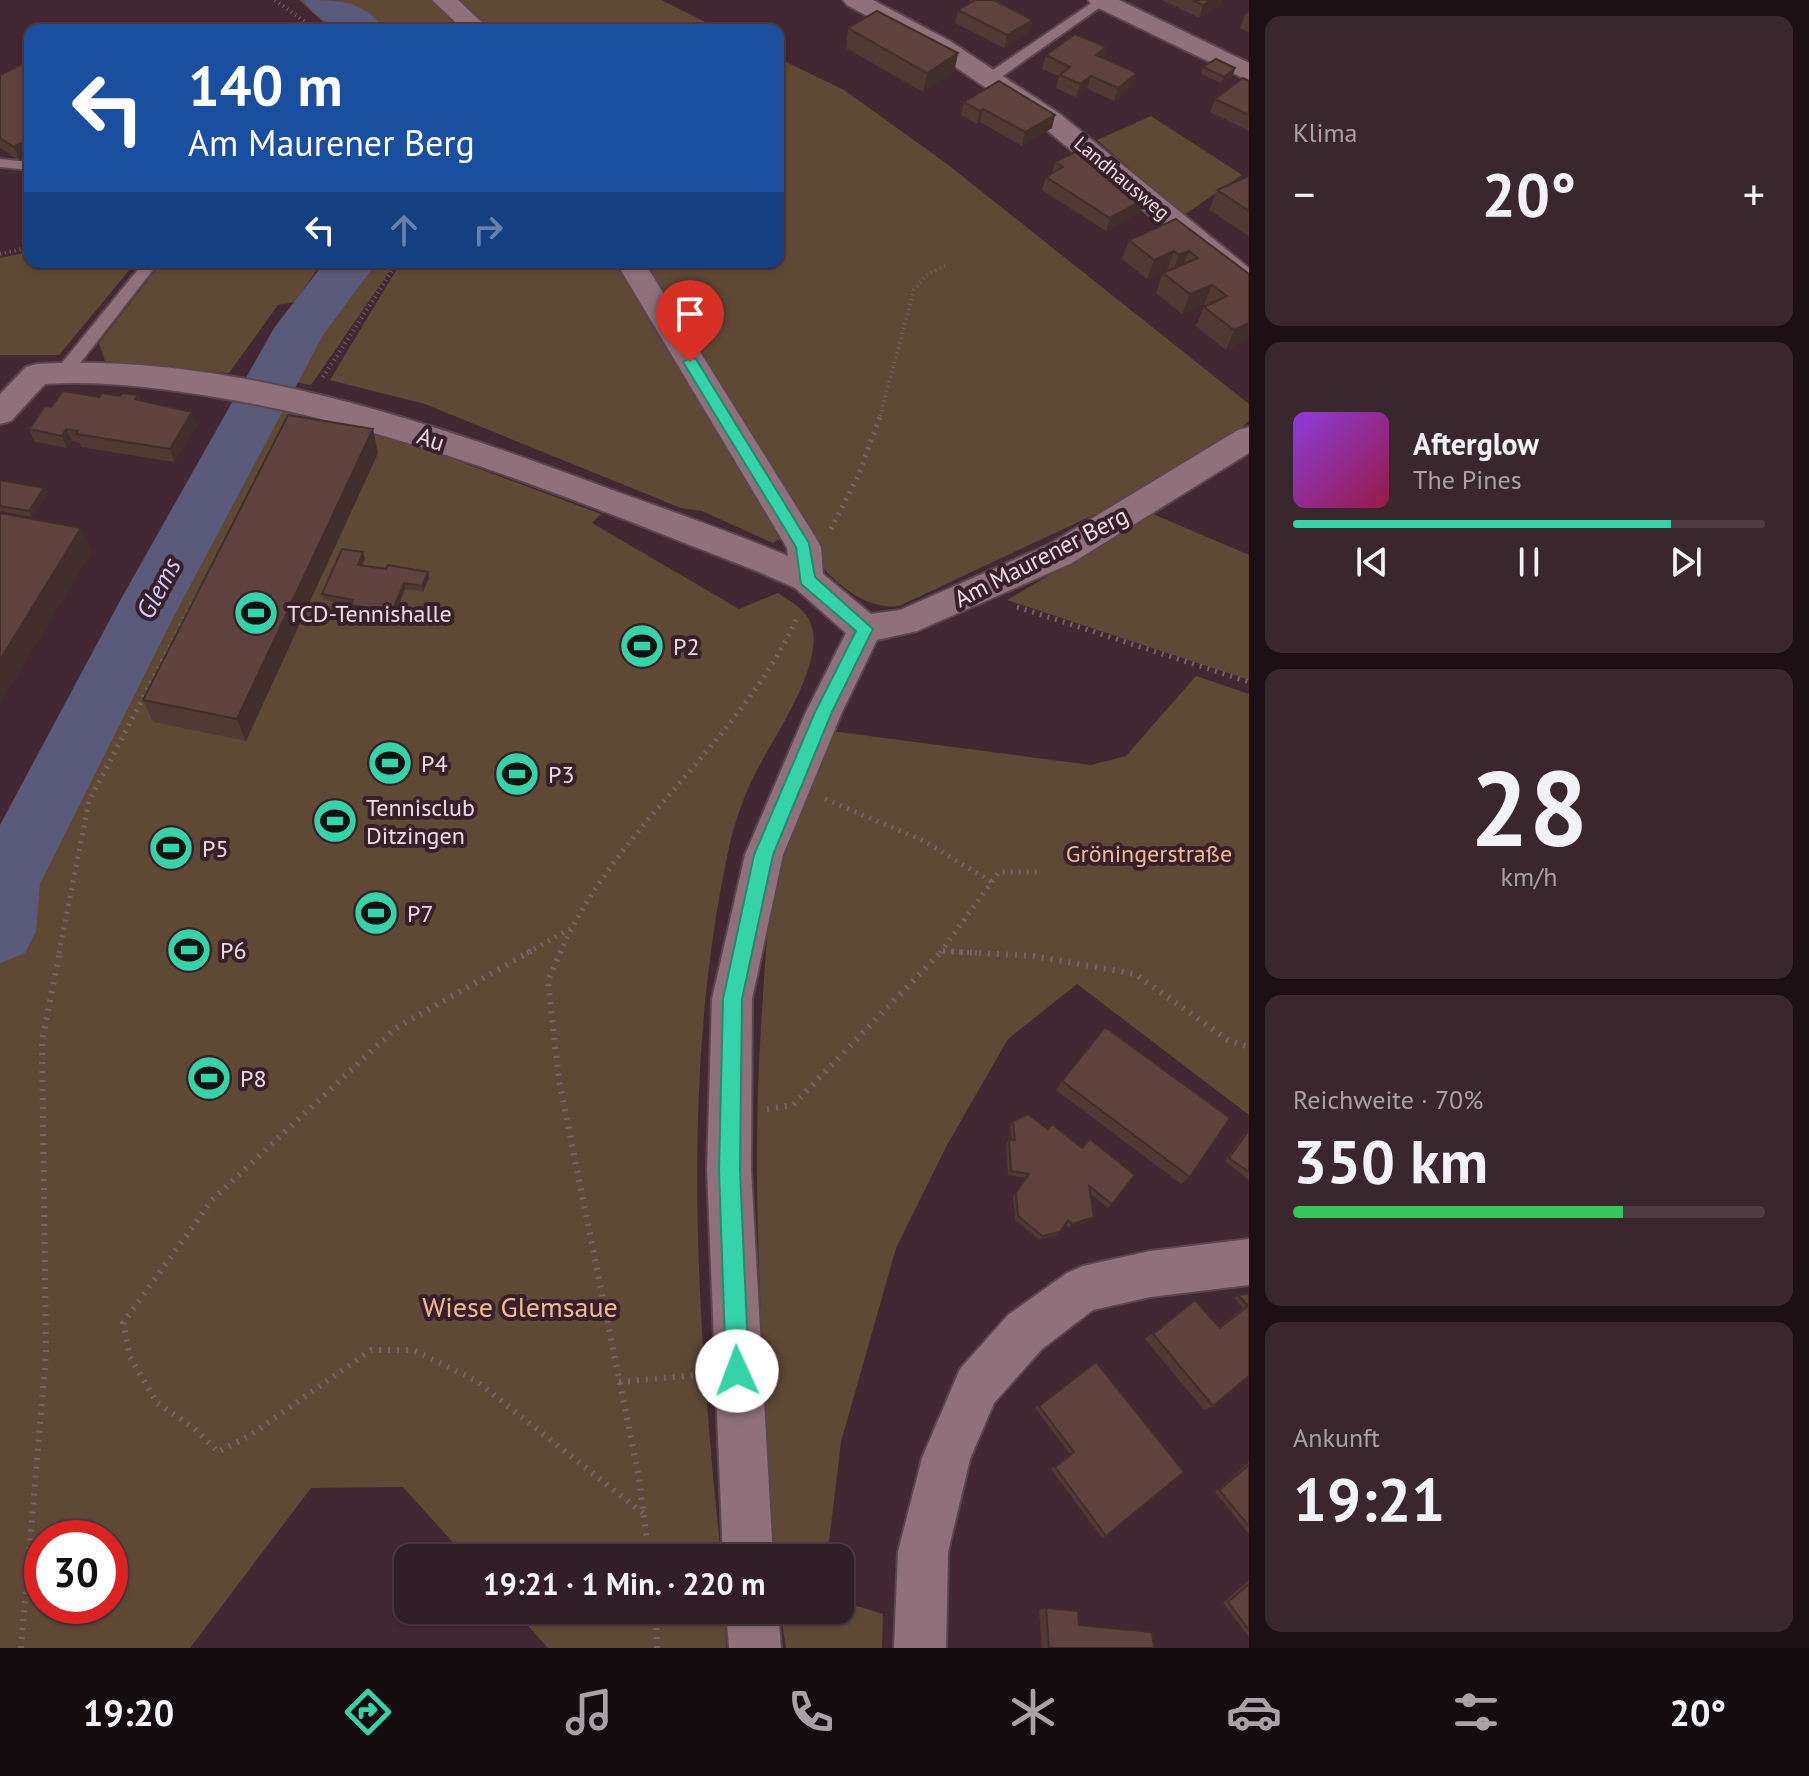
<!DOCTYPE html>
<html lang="de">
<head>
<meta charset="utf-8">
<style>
	body { margin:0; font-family:"PT Sans",sans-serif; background:#3a272e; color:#f1f3f6; height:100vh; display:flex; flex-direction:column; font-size:30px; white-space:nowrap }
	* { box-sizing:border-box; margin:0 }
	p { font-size:26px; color:#a8a2a7 }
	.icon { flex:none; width:44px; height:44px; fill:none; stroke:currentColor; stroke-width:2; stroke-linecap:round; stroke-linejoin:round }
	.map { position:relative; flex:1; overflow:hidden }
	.drawer { display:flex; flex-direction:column; gap:16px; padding:16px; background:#1c1015; width:560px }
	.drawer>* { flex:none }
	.top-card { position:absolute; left:24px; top:24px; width:760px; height:244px; border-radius:16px; box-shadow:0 2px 6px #0004,0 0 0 2px #4d3c43; background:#1a4fa0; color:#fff; overflow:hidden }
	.speed { position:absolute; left:24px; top:1520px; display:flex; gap:16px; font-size:40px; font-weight:700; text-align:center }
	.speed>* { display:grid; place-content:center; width:104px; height:104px; border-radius:50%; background:#321e26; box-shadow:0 2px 6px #0004,0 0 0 2px #4d3c43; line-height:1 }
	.speed .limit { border:12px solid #d22; background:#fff; color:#111 }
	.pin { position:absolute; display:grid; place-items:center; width:68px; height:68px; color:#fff; margin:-82px -34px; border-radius:50% 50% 50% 0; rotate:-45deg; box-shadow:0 0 8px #0007 }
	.pin .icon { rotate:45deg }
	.me { position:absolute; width:88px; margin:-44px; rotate:358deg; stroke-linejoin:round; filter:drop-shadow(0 0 6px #0008) }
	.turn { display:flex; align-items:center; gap:28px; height:168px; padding:0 32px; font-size:36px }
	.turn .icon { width:104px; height:104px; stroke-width:2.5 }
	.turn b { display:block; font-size:56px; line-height:68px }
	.lanes { display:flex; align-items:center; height:76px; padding:0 32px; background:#0003; justify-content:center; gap:40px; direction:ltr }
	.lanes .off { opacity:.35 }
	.big { font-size:60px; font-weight:700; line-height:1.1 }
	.drawer .widget { flex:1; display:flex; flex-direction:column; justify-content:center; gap:12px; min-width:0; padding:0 28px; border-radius:16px; background:#3a272e }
	.drawer .dial { align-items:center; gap:0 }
	.dial b { font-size:104px; line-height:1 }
	.song { display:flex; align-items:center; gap:24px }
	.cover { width:96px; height:96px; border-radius:12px; background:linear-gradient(135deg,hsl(270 70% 55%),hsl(340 70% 35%)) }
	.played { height:8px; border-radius:4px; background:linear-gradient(90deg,#34d4a8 80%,#4d3c43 80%) }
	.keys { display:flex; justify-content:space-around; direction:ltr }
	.heat { display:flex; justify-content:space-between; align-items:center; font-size:44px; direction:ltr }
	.charge { height:12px; border-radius:6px; background:linear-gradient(90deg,#34c759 70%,#4d3c43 0) }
	.trip { position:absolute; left:394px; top:1544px; width:460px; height:80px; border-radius:16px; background:#321e26; box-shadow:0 2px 6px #0004,0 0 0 2px #4d3c43; font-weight:700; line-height:80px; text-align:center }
	.tab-bar { display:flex; height:128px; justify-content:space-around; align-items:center; background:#140c0f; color:#a8a2a7 }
	.tab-bar .icon { width:56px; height:56px }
	.tab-bar .current { color:#34d4a8 }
	.tab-bar b { font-size:36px; color:#f1f3f6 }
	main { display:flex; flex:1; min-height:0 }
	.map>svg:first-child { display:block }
	.green { fill:#5f4935; fill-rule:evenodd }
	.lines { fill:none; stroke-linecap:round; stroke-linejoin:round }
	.river { fill:#5a5a7b; fill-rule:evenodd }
	.service-casing { stroke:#5b454e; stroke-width:4 }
	.minor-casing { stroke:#5b454e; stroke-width:4 }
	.path-far2 { stroke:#79616b; stroke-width:4; stroke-dasharray:1 4; stroke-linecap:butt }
	.path-far1 { stroke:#79616b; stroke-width:5; stroke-dasharray:2 6; stroke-linecap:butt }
	.path { stroke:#79616b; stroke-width:6; stroke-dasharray:2 7; stroke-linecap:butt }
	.service { fill:#8f707b; fill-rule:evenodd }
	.minor { fill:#8f707b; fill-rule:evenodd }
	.wall { fill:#523934 }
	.shaded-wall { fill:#422e2b }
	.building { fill:#5f423d; stroke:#422e2b; stroke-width:2 }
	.route { fill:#34d4a8; stroke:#228a6d; stroke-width:2 }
	.labels { text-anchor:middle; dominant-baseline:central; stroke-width:8; stroke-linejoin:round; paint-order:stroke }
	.far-street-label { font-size:20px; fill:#eedce2; stroke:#381f29 }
	.street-label { font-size:24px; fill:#eedce2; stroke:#381f29 }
	.poi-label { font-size:24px; fill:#eedce2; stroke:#381f29; text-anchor:start }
	.park-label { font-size:24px; fill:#eebd8f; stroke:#381f29 }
	.water-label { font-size:26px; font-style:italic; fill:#cecefe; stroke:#381f29 }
	.near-park-label { font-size:28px; fill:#eebd8f; stroke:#381f29 }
</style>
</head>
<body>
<main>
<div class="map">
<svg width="1249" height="1648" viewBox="0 0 1249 1648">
	<rect width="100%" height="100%" fill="#432833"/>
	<g class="green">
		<path d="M299,0H436L469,30H326L323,22Z"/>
		<path d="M457,0H661L721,30H484Z"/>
		<path d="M778,58L844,90L947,164L1249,404V421L1228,439L1119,503L899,606C865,610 837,584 817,561L639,262H778Z"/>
		<path d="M1151,116L1242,175L1184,215L1097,140Z"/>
		<path d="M30,252V262H136L59,355H0V258Z"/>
		<path d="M162,262H322L295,302L278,305L229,373L105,361L99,343Z"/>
		<path d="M352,262H396L311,385L270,378L300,328Z"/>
		<path d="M401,262H617L781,538L773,543L702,511L681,508L425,404L330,380Z"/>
		<path d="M234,405L308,413L450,458L601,514L592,523L739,609L778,593C794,604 810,611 813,632C819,674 772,739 754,776C742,799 732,831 727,857C679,1087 698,1326 721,1558H467L403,1487L311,1488L190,1648H0V870L4,840ZM42,1538H110V1606H42Z"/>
		<path d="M1153,514L1249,555V680L1007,600Z"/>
		<path d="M1196,676L1249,694V1115L1077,984L1008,1039L947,1145L896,1248L841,1442L827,1558H773C765,1376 749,1193 762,1011C766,950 769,884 789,825C800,793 818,762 831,731L1091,765L1126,756Z"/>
		<path d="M840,1601L883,1614L882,1648H786L780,1610H840Z"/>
		<path d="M514,1610H725L726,1648H548Z"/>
	</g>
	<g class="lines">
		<g class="river">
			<path d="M303,0C338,0 365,0 384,30C350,30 324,31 303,0Z"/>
			<path d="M325,262H377L323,335L174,616L40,884L36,931L25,953L0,963V825L121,599L274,328Z"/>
		</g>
		<g class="service-casing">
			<g id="service">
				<path d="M1096,0L1109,1L997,80H987V74Z"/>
				<path d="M0,159L30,162V170L0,167Z"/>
				<path d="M144,262H159L70,376H58V368Z"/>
			</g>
		</g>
		<g class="minor-casing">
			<g id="minor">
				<path d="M432,0H458L490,30H464Z"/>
				<path d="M843,0H873L950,41L1060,114L1249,268V292L1239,290L1042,126L932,51L847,5Z"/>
				<path d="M1088,0H1119L1249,63V81L1092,5Z"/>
				<path d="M616,262H644L816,538L821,547L823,574L871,614L900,610L1048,545L1238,430L1249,427V453L1072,563L917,631L877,640L842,712L783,855L752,999L751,1170L773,1558H723L707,1170L712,999L745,855L806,712L846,633L795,588L759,572C582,503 404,428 215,397C159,388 102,380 45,384L11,421L0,424V394L26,367L37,364C228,352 430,422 607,488C667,510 729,531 788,556L787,548Z"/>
				<path d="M1249,1239V1285L1150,1297L1093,1310L1042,1349L994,1403L970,1459L948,1552L946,1648H894L898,1552L922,1458L960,1369L1008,1315L1067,1273L1083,1266L1150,1251Z"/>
				<path d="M726,1610H778L781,1648H729Z"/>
			</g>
		</g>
		<g class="path-far2">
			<path d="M275,0L316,30"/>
			<path d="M0,254L30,247"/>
			<path d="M323,377L398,262"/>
			<path d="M880,416L914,290L926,275L947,265"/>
		</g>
		<g class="path-far1">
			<path d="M831,529L858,476L881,414"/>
			<path d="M1017,607L1249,682"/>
			<path d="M825,799L922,840L992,882"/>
			<path d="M943,951L977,953"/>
			<path d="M59,953L89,801L196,597"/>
			<path d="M527,953L571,928"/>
			<path d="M560,953C614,828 740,743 798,616"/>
			<path d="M940,953L999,872H1041"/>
		</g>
		<g class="path">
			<path d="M531,951L396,1028L212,1200L123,1323L130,1357L157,1403L194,1428L218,1452L249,1436L371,1350H413L475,1380L644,1514"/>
			<path d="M561,951L548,981L559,1080L639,1478L649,1558"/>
			<path d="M943,951L1033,956L1135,974L1228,1040L1249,1047"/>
			<path d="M767,1109L793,1105L942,951"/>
			<path d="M619,1382L698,1375"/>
			<path d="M656,1610L657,1648"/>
			<path d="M21,1648L46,1354L42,1041L60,951"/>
		</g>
		<use href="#service" class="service"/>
		<use href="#minor" class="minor"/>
	</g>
	<g class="wall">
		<path d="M970,0H998L997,2L1030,33L1004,48L955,23L958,10L970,3Z"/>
		<path d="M1162,0H1222L1221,4L1199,18Z"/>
		<path d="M1249,12V33L1240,28L1245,15Z"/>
		<path d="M848,28L958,53L954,72L923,92L846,48Z"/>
		<path d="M1106,47L1103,58L1133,86L1114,101L1087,89L1076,97L1056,88L1059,76L1042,69L1046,55Z"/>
		<path d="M1203,67L1235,68L1233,75L1221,83L1201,74Z"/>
		<path d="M0,75L20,161L0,148Z"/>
		<path d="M1249,81V131L1210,112L1215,99Z"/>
		<path d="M964,102L1052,128L1022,146L980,122L977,124L961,115Z"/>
		<path d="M1055,162L1129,183L1127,187L1145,199L1140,212L1106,231L1042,190L1046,177L1052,173Z"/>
		<path d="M1249,176V236L1209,210L1217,190Z"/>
		<path d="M1176,219L1249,274V338L1226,350L1196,326L1204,307L1206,306L1204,304L1182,314L1156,293L1163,273L1168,271L1167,270L1147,279L1122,259L1129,240Z"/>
		<path d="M138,395L140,400L197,425L174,462L81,447L80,443L72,441L67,448L35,442L29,429L51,407L99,397Z"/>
		<path d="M378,453L246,741L153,722L143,700Z"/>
		<path d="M0,480L47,494L32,517L0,511Z"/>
		<path d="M365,559L362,565L386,569L428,572L429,578L423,592L405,589L393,619L352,611L351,605L323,600L322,594Z"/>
		<path d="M1062,1081L1190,1177L1181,1184L1056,1090Z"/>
		<path d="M1013,1121L1112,1204L1108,1208L1090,1193L1094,1217L1090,1221L1069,1228L1065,1224L1057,1235L1039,1239L1015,1220L1013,1196L1026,1178L1008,1175L1006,1144L1009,1140H1012L1010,1125Z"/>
		<path d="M1249,1129V1180L1225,1161L1245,1133Z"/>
		<path d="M1249,1294V1376L1213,1406L1204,1410L1145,1339L1195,1300L1219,1327L1243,1308L1234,1298L1238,1295Z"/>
		<path d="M1096,1362L1106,1536L1102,1538L1051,1469L1070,1454L1035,1408Z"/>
		<path d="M1249,1462V1534L1215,1492Z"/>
		<path d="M1249,1580V1637L1223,1603Z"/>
		<path d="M1046,1608L1079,1625L1154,1648H1042L1039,1610Z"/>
	</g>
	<g class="shaded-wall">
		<path d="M1211,0H1222L1221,4L1199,18L1203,5Z"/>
		<path d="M1033,20L1030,33L1004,48L1007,35Z"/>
		<path d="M1106,47L1102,61L1096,55Z"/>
		<path d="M958,53L954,72L923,92L927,73Z"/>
		<path d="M1235,68L1233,75L1221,83L1224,77Z"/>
		<path d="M1137,73L1133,86L1114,101L1118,88Z"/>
		<path d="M1091,76L1087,89L1076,97L1080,84Z"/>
		<path d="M983,109L980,122L977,124L980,111Z"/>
		<path d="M1055,115L1052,128L1022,146L1025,132Z"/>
		<path d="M30,139V155L20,161L14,147Z"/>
		<path d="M1145,199L1140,212L1106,231L1110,218Z"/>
		<path d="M1174,251L1167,270L1147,279L1154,260Z"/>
		<path d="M1189,251L1181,271L1172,275L1179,255Z"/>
		<path d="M1212,285L1204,304L1182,314L1190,294Z"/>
		<path d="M1249,323V338L1226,350L1234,330Z"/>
		<path d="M192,412L197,425L174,462L170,449Z"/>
		<path d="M66,429L72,441L67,448L62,436Z"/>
		<path d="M373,429L378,453L246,741L237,719Z"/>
		<path d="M44,488L47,494L32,517L29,511Z"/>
		<path d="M81,528L92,552L0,704V660Z"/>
		<path d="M363,552L365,559L359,571L358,565Z"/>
		<path d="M428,572L429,578L423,592L422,586Z"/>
		<path d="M404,583L405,589L393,619L392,612Z"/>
		<path d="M1094,1217L1090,1221L1069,1228L1072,1224Z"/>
	</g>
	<g class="building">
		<path d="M975,0H994L1033,20L1007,35L958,10Z"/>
		<path d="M1193,0H1211L1203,5Z"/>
		<path d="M877,11L958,53L927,73L848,28Z"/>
		<path d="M1075,34L1106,47L1096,55L1137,73L1118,88L1091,76L1080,84L1060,75L1070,67L1046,55Z"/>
		<path d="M1216,59L1235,68L1224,77L1203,67Z"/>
		<path d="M30,60V139L14,147L0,138V75Z"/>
		<path d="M1243,78L1249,81V115L1215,99Z"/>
		<path d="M999,81L1055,115L1025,132L983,109L980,111L964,102Z"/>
		<path d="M1077,151L1129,183L1124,185L1145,199L1110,218L1046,177L1063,167L1055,162Z"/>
		<path d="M1249,176V211L1217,190Z"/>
		<path d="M1176,219L1249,274V323L1234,330L1204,307L1227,296L1212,285L1190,294L1163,273L1198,258L1189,251L1179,255L1174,251L1154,260L1129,240Z"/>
		<path d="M63,391L99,397L102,393L120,396L123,393L138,395L135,399L192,412L170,449L76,434L78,431L66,429L62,436L29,429L45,406L51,407Z"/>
		<path d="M288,415L373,429L237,719L143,700Z"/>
		<path d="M0,480L44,488L29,511L0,506Z"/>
		<path d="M0,513L81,528L0,660Z"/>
		<path d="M342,549L363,552L358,565L386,569L388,565L428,572L422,586L404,583L392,612L351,605L353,600L322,594Z"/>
		<path d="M1105,1027L1230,1118L1190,1177L1062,1081Z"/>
		<path d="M1028,1114L1048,1129L1052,1124L1082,1148L1090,1139L1135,1175L1112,1204L1089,1186L1094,1217L1072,1224L1068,1220L1060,1232L1042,1236L1018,1216L1016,1192L1029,1174L1011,1171L1009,1140H1015L1013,1121Z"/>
		<path d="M1249,1130V1172L1229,1158Z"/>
		<path d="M1249,1294V1304L1247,1305L1238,1295Z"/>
		<path d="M1195,1300L1220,1328L1249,1305V1376L1213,1406L1153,1334Z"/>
		<path d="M1096,1362L1184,1472L1106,1536L1055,1467L1074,1452L1039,1406Z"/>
		<path d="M1249,1465V1526L1219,1490Z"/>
		<path d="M1249,1584V1630L1228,1602Z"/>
		<path d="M1046,1608L1078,1611L1079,1625L1152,1632L1154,1648H1049Z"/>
	</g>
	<path class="route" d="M690,358L696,359L809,543L815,577L873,629L832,712L773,855L742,999L740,1170L749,1371L745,1379L737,1383L729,1379L726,1371L719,1170L723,999L754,855L815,712L856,631L801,584L796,547L683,362Z"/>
	<defs>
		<g id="stadium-disc" transform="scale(2.3)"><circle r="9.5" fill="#34d4a8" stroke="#381f29"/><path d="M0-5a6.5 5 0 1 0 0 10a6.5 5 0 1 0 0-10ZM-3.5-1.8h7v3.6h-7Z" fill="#111"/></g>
	</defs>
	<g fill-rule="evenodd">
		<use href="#stadium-disc" x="256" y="613"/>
		<use href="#stadium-disc" x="642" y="646"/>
		<use href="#stadium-disc" x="390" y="763"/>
		<use href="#stadium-disc" x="517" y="774"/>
		<use href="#stadium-disc" x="335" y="821"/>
		<use href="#stadium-disc" x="171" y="848"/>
		<use href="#stadium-disc" x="376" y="913"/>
		<use href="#stadium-disc" x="189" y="950"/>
		<use href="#stadium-disc" x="209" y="1078"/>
	</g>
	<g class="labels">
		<g class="far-street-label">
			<text transform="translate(1122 178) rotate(40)">Landhausweg</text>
		</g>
		<g class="street-label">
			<text transform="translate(431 439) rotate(19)">Au</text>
			<text transform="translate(1041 557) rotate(-27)">Am Maurener Berg</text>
		</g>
		<g class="poi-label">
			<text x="287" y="613">TCD-Tennishalle</text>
			<text x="673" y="646">P2</text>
			<text x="421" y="763">P4</text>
			<text x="548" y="774">P3</text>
			<text x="366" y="807">Tennisclub<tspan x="366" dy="28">Ditzingen</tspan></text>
			<text x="202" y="848">P5</text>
			<text x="407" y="913">P7</text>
			<text x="220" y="950">P6</text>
			<text x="240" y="1078">P8</text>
		</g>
		<g class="park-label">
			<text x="1149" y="853">Gröningerstraße</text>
		</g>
		<g class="water-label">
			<text transform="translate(158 588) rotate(-62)">Glems</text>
		</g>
		<g class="near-park-label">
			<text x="520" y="1306">Wiese Glemsaue</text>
		</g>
	</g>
</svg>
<div class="speed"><div class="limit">30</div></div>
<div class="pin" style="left:690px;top:362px;background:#d93025"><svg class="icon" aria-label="arrive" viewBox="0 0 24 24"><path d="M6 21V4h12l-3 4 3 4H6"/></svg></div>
<svg class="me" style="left:737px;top:1371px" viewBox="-20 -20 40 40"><circle r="19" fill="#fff"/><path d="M0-13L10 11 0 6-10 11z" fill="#34d4a8"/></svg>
<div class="trip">19:21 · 1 Min. · 220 m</div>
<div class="top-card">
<div class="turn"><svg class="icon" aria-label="left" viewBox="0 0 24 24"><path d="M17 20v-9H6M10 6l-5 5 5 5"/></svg><div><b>140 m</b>Am Maurener Berg</div></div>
<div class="lanes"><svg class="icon" aria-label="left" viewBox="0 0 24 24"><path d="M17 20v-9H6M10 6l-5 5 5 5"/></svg><svg class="icon off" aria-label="ahead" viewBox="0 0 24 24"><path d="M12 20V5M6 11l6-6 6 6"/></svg><svg class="icon off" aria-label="right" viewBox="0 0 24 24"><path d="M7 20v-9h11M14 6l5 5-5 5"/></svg></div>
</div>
</div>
<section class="drawer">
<div class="widget"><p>Klima</p>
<div class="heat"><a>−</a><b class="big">20°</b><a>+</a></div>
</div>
<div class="widget">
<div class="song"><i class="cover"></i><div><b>Afterglow</b><p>The Pines</p></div></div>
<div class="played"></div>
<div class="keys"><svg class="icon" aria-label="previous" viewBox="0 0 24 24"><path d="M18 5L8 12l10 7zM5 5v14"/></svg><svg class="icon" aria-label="pause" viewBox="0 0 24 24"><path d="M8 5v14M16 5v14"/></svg><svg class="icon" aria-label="next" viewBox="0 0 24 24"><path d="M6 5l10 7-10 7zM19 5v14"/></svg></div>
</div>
<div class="widget dial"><b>28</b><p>km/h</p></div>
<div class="widget"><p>Reichweite · 70%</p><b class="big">350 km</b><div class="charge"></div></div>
<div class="widget"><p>Ankunft</p><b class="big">19:21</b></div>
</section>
</main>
<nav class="tab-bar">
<b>19:20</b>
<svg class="icon current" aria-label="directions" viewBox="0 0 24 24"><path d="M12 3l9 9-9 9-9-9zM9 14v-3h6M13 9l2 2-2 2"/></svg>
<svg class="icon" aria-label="music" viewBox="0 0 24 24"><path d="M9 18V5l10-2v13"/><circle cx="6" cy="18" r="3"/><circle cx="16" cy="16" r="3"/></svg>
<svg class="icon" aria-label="phone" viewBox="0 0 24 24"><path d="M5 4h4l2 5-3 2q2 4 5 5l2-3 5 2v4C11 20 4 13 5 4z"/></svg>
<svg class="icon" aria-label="climate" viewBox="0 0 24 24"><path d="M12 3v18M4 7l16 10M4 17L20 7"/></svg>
<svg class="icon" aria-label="car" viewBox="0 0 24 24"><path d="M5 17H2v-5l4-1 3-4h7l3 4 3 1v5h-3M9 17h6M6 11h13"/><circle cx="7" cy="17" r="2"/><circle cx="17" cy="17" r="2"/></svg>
<svg class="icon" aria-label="filters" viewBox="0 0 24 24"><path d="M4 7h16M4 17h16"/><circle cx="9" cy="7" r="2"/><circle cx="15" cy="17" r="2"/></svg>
<b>20°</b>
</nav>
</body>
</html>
